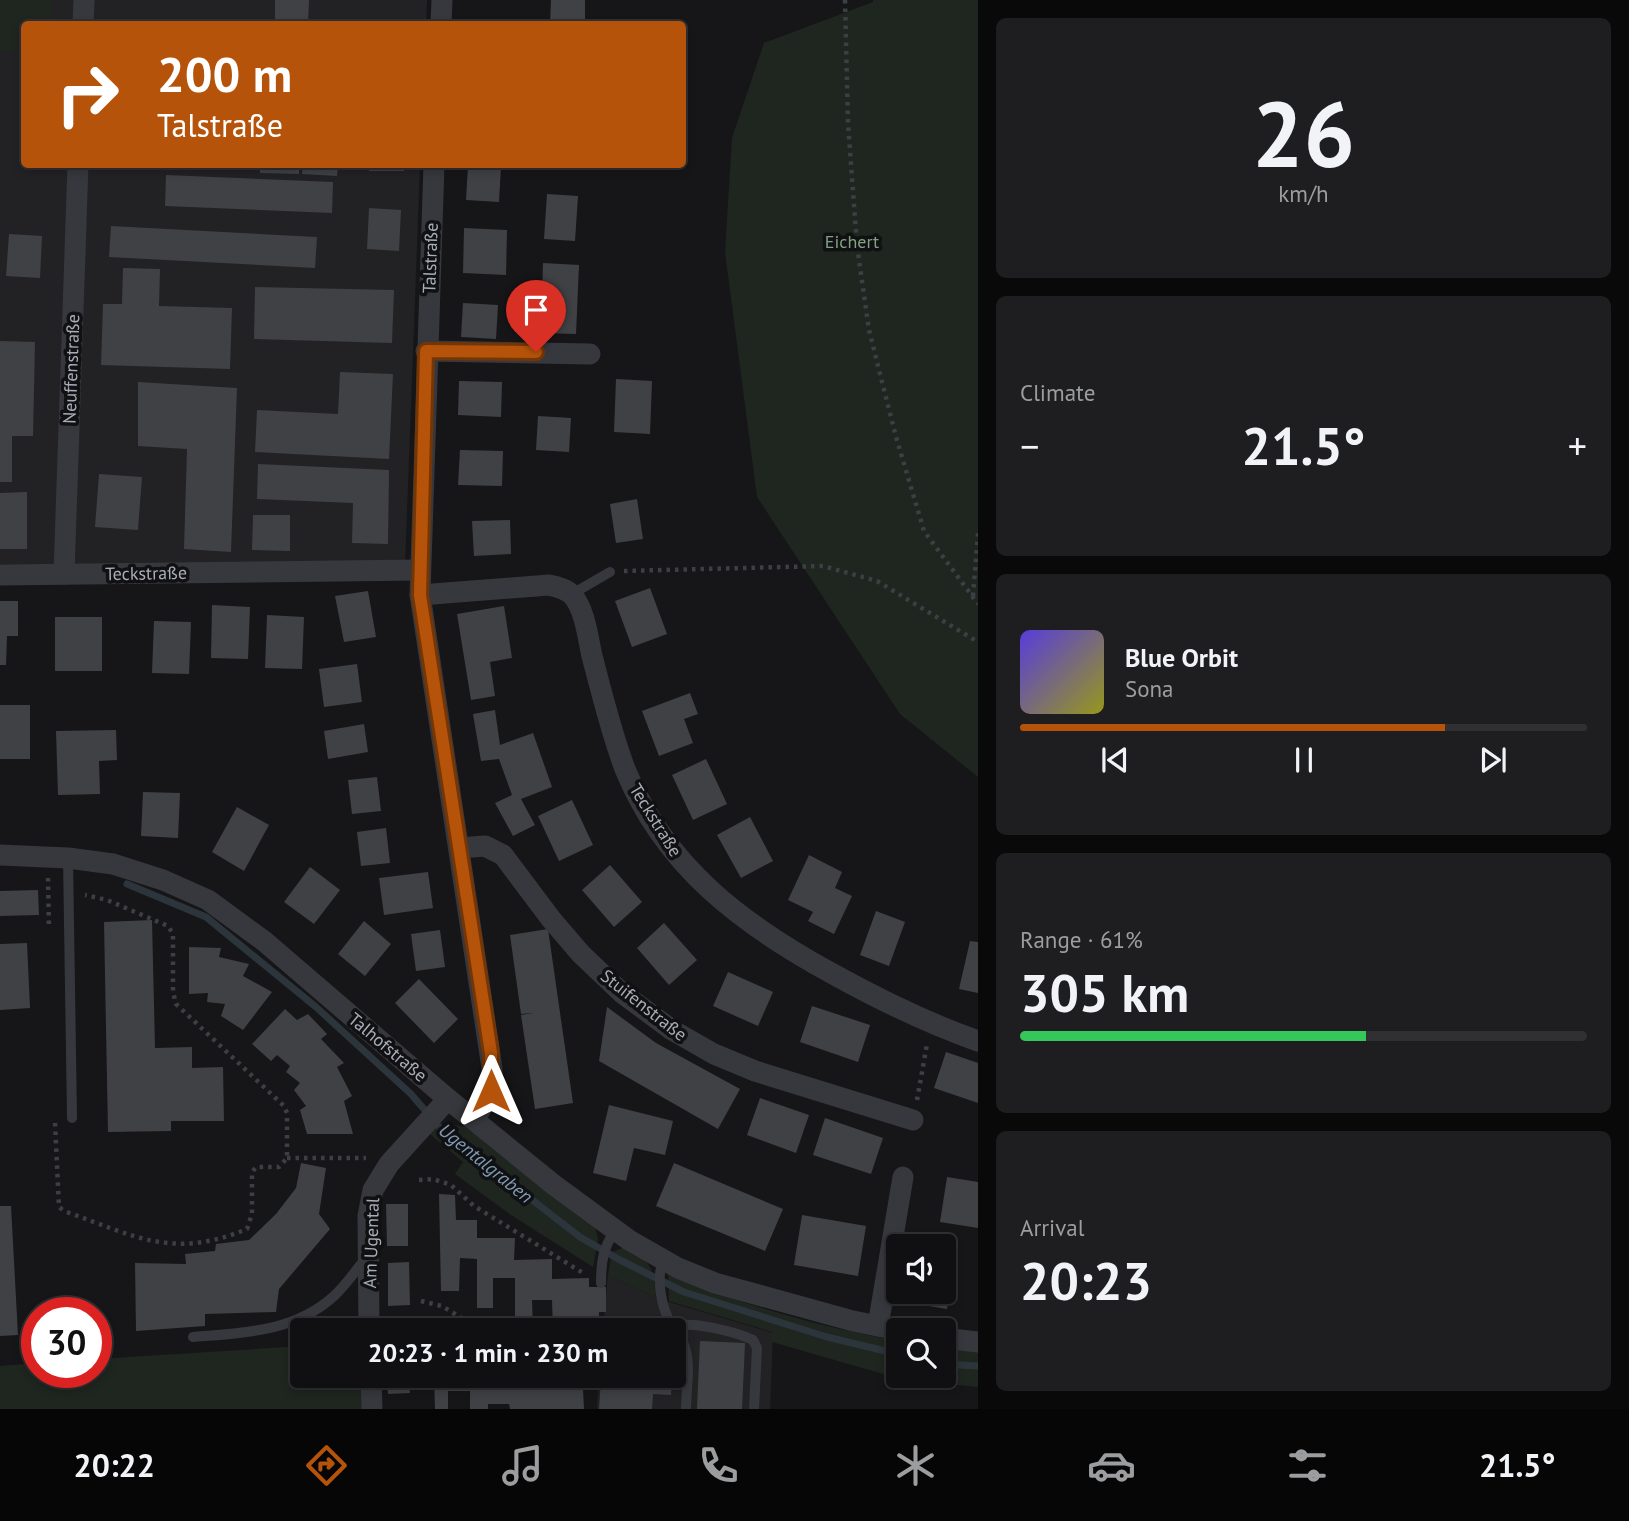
<!DOCTYPE html>
<html lang="en">
<head>
<meta charset="utf-8">
<style>
	body { margin:0; font-family:"PT Sans",sans-serif; background:#1e1e20; color:#f1f3f6; height:100vh; display:flex; flex-direction:column; font-size:26px; white-space:nowrap }
	* { box-sizing:border-box; margin:0 }
	p { font-size:23px; color:#9c9d9f }
	.icon { flex:none; width:38px; height:38px; fill:none; stroke:currentColor; stroke-width:2; stroke-linecap:round; stroke-linejoin:round }
	.map { position:relative; flex:1; overflow:hidden }
	.panel { display:flex; flex-direction:column; gap:18px; padding:18px; background:#09090a; width:651px }
	.panel>* { flex:none }
	.hud { position:absolute; left:21px; top:21px; width:665px; height:147px; border-radius:7px; box-shadow:0 4px 10px #0003,0 0 0 2px #303032; background:#b45309; color:#fff; overflow:hidden }
	.buttons { position:absolute; left:886px; top:1234px; display:grid; gap:14px }
	.buttons a { display:grid; place-items:center; width:70px; height:70px; border-radius:7px; background:#101012; box-shadow:0 4px 10px #0003,0 0 0 2px #303032; font-size:35px }
	.speed { position:absolute; left:21px; top:1297px; display:flex; gap:14px; font-size:35px; font-weight:700; text-align:center }
	.speed>* { display:grid; place-content:center; width:91px; height:91px; border-radius:50%; background:#101012; box-shadow:0 4px 10px #0003,0 0 0 2px #303032; line-height:1 }
	.speed .limit { border:10px solid #d22; background:#fff; color:#111 }
	.pin { position:absolute; display:grid; place-items:center; width:60px; height:60px; color:#fff; margin:-72px -30px; border-radius:50% 50% 50% 0; rotate:-45deg; box-shadow:0 0 7px #0007 }
	.pin .icon { rotate:45deg }
	.me { position:absolute; width:77px; margin:-38px; rotate:0deg; stroke-linejoin:round; filter:drop-shadow(0 0 5px #0008) }
	.turn { display:flex; align-items:center; gap:24px; height:147px; padding:0 21px; font-size:32px }
	.turn .icon { width:91px; height:91px; stroke-width:2.5 }
	.turn b { display:block; font-size:49px; line-height:60px }
	.big { font-size:52px; font-weight:800; line-height:1.1 }
	.panel .tile { flex:1; display:flex; flex-direction:column; justify-content:center; gap:10px; min-width:0; padding:0 24px; border-radius:10px; background:#1e1e20 }
	.panel .dial { align-items:center; gap:0 }
	.dial b { font-size:91px; line-height:1 }
	.song { display:flex; align-items:center; gap:21px }
	.cover { width:84px; height:84px; border-radius:10px; background:linear-gradient(135deg,hsl(250 70% 55%),hsl(60 70% 35%)) }
	.played { height:7px; border-radius:4px; background:linear-gradient(90deg,#b45309 75%,#303032 75%) }
	.keys { display:flex; justify-content:space-around; direction:ltr }
	.heat { display:flex; justify-content:space-between; align-items:center; font-size:38px; direction:ltr }
	.charge { height:10px; border-radius:5px; background:linear-gradient(90deg,#34c759 61%,#303032 0) }
	.trip { position:absolute; left:290px; top:1318px; width:396px; height:70px; border-radius:7px; background:#101012; box-shadow:0 4px 10px #0003,0 0 0 2px #303032; font-weight:800; line-height:70px; text-align:center }
	.tabs { display:flex; height:112px; justify-content:space-around; align-items:center; background:#060607; color:#9c9d9f }
	.tabs .icon { width:49px; height:49px }
	.tabs .current { color:#b45309 }
	.tabs b { font-size:32px; color:#f1f3f6 }
	main { display:flex; flex:1; min-height:0 }
	.map>svg:first-child { display:block }
	.built { fill:#222225 }
	.green { fill:#1e261f }
	.lines { fill:none; stroke-linecap:round; stroke-linejoin:round }
	.stream { stroke:#2c353c; stroke-width:7 }
	.building { fill:#404145 }
	.path { stroke:#3d3f44; stroke-width:4.5; stroke-dasharray:3.5 5; stroke-linecap:butt }
	.lane { stroke:#37383d; stroke-width:10 }
	.street { stroke:#37383d; stroke-width:21 }
	.route-casing { stroke:#753606; stroke-width:18 }
	.route { stroke:#b45309; stroke-width:12 }
	.labels { text-anchor:middle; dominant-baseline:central; stroke-width:7; stroke-linejoin:round; paint-order:stroke }
	.park-label { font-size:18px; fill:#7fa381; stroke:#111113 }
	.street-label { font-size:18px; fill:#a8adb8; stroke:#111113 }
	.water-label { font-size:19px; font-style:italic; fill:#7f9bb3; stroke:#111113 }
</style>
</head>
<body>
<main>
<div class="map">
<svg width="978" height="1409" viewBox="0 0 978 1409">
	<rect width="100%" height="100%" fill="#161618"/>
	<g class="built">
		<path d="M0,0H427L426,24H24V164L420,165L405,566L0,564Z"/>
		<path d="M608,1275L656,1298L773,1333L770,1409H597L599,1376H674V1330H603Z"/>
	</g>
	<g class="green">
		<path d="M0,0H53L52,24H24V52L0,51Z"/>
		<path d="M873,0H978V777L900,714L757,497L725,252L732,138L764,43L873,2Z"/>
		<path d="M448,1124L466,1127L595,1227L598,1239L593,1267L511,1215L455,1174L463,1162L430,1134L434,1129Z"/>
		<path d="M625,1247C654,1264 652,1266 656,1298L608,1275L612,1252Z"/>
		<path d="M668,1273C740,1305 820,1327 898,1341V1376H943V1349L978,1351V1387L904,1380L772,1342V1332L669,1301Z"/>
		<path d="M303,1346V1376H371L372,1409H0V1366L37,1363V1372H96V1359Z"/>
	</g>
	<g class="lines">
		<g class="stream">
			<path d="M127,884L206,917L316,1007L411,1094L441,1129L580,1237L620,1260L684,1292L827,1337L898,1354"/>
			<path d="M943,1364L978,1366"/>
		</g>
	</g>
	<g class="building">
		<path d="M275,0H309L308,24H275Z"/>
		<path d="M551,0H585V24H550Z"/>
		<path d="M260,164H299V174L260,173Z"/>
		<path d="M303,164H338L337,176L302,174Z"/>
		<rect x="369" y="164" width="35" height="7"/>
		<path d="M468,165L501,167L499,202L466,200Z"/>
		<path d="M166,175L333,182L332,213L165,206Z"/>
		<path d="M547,194L578,196L575,241L544,239Z"/>
		<path d="M369,208L401,210L399,251L367,249Z"/>
		<path d="M111,226L317,237L315,268L109,257Z"/>
		<path d="M464,228L507,230L506,275L463,273Z"/>
		<path d="M9,234L42,236L40,278L6,276Z"/>
		<path d="M543,263L579,265L576,334L541,333Z"/>
		<path d="M123,268L160,269L159,306L232,308L230,369L101,365L103,304H122Z"/>
		<path d="M255,287L394,290L392,343L254,339Z"/>
		<path d="M463,303L498,305L496,339L461,337Z"/>
		<path d="M0,341L35,342L33,436H12V482H0Z"/>
		<path d="M340,372L393,374L389,459L255,452L257,410L338,414Z"/>
		<path d="M616,379L652,381L650,434L614,432Z"/>
		<path d="M459,381L502,382L501,417L458,415Z"/>
		<path d="M138,382L237,388L231,552L184,549L187,449L138,446Z"/>
		<path d="M538,416L571,418L569,452L536,450Z"/>
		<path d="M460,450L503,451L502,486L458,485Z"/>
		<path d="M258,464L389,470L388,544L352,543L353,503L257,499Z"/>
		<path d="M99,474L142,477L138,530L95,527Z"/>
		<path d="M27,492V549H0V493Z"/>
		<path d="M637,499L643,539L616,543L610,504Z"/>
		<path d="M253,515H290V551L252,550Z"/>
		<path d="M510,520L511,554L474,556L472,521Z"/>
		<path d="M650,588L667,634L632,647L615,601Z"/>
		<path d="M368,591L376,637L344,642L335,596Z"/>
		<path d="M0,601H18V636H7L6,665H0Z"/>
		<path d="M212,605L250,607L248,659L211,658Z"/>
		<path d="M504,606L512,658L490,662L495,696L471,700L457,614Z"/>
		<path d="M267,615L304,617L302,669L265,668Z"/>
		<rect x="55" y="617" width="47" height="54"/>
		<path d="M154,621L191,622L189,674L152,673Z"/>
		<path d="M357,664L362,702L324,707L319,669Z"/>
		<path d="M690,693L698,714L684,719L693,743L659,756L642,711Z"/>
		<rect x="0" y="705" width="30" height="54"/>
		<path d="M495,710L500,745L533,733L552,787L521,799L535,825L513,836L495,803L512,795L499,759L481,761L473,714Z"/>
		<path d="M364,724L368,752L328,759L324,731Z"/>
		<path d="M116,730L117,760L99,761L100,794L58,795L56,731Z"/>
		<path d="M706,759L727,804L693,820L672,775Z"/>
		<path d="M377,777L381,811L352,814L348,780Z"/>
		<path d="M143,792L180,793L178,838L141,836Z"/>
		<path d="M572,800L593,845L559,861L538,816Z"/>
		<path d="M237,807L269,825L244,871L212,852Z"/>
		<path d="M750,817L773,861L741,878L717,835Z"/>
		<path d="M386,828L390,863L361,866L357,832Z"/>
		<path d="M809,855L842,872L835,888L852,896L834,934L808,921L813,912L788,900Z"/>
		<path d="M610,865L642,902L614,927L582,890Z"/>
		<path d="M310,867L340,890L314,924L284,902Z"/>
		<path d="M428,872L433,908L384,915L379,878Z"/>
		<path d="M38,890L39,915L0,916V891Z"/>
		<path d="M876,911L905,922L889,966L860,955Z"/>
		<path d="M152,920L155,1048L192,1047V1068L223,1067L224,1121H171V1131L108,1132L104,922Z"/>
		<path d="M364,921L391,944L365,976L338,954Z"/>
		<path d="M664,923L697,960L669,985L637,948Z"/>
		<path d="M548,929L573,1103L535,1109L521,1015L533,1013L521,1014L510,935Z"/>
		<path d="M440,930L445,967L416,971L411,934Z"/>
		<path d="M970,941L978,942V993L959,989Z"/>
		<path d="M27,943L30,1008L0,1010V944Z"/>
		<path d="M189,947L221,948L219,957L249,964L243,976L272,992L243,1030L221,1016L225,1004L207,1002L208,993L189,994Z"/>
		<path d="M728,972L773,992L758,1026L713,1006Z"/>
		<path d="M419,979L458,1019L434,1043L395,1003Z"/>
		<path d="M812,1006L870,1025L858,1062L800,1042Z"/>
		<path d="M607,1007L656,1043L740,1089L718,1129L599,1061Z"/>
		<path d="M285,1009L297,1020L308,1014L327,1034L321,1039L344,1063L337,1067L352,1096L344,1101L353,1134H307L300,1110L306,1106L294,1090L300,1083L286,1072L290,1066L277,1055L271,1061L252,1044Z"/>
		<path d="M946,1052L978,1063V1103L934,1088Z"/>
		<path d="M760,1098L809,1115L796,1153L747,1135Z"/>
		<path d="M609,1105L673,1121L665,1155L634,1148L626,1181L593,1173Z"/>
		<path d="M825,1118L883,1138L871,1174L813,1155Z"/>
		<path d="M301,1163L326,1168L319,1214L330,1229L279,1289L276,1312L205,1314V1326L136,1331L135,1263L186,1264L185,1254L215,1251L216,1244L249,1240L276,1214L296,1188Z"/>
		<path d="M674,1163L783,1209L765,1251L656,1206Z"/>
		<path d="M947,1177L978,1182V1228L940,1222Z"/>
		<path d="M439,1194L455,1195L456,1220H477V1238H515L514,1260L552,1259V1279L589,1278V1287H606V1312H599V1321H569V1330H553L552,1300H532L533,1328H515V1278H493V1308H477V1259L460,1258L459,1291H441Z"/>
		<path d="M386,1204H408V1246H387Z"/>
		<path d="M0,1206H11L18,1335L0,1336Z"/>
		<path d="M802,1215L866,1226L858,1276L794,1265Z"/>
		<path d="M943,1257L955,1259L947,1309L910,1303L911,1292H943Z"/>
		<path d="M409,1262L410,1305L388,1306V1263Z"/>
		<rect x="433" y="1319" width="23" height="11"/>
		<path d="M623,1325L654,1327V1330H623Z"/>
		<path d="M700,1341L745,1343L742,1409H697Z"/>
		<path d="M387,1376H409L410,1393L388,1394Z"/>
		<path d="M434,1376H509V1379L547,1378L548,1390L583,1389L584,1409H510L509,1404H488V1409H470V1391H448V1409H435Z"/>
		<path d="M621,1376H672L671,1395L653,1394L652,1409H599L601,1380L620,1381Z"/>
	</g>
	<g class="lines">
		<g class="path">
			<path d="M845,0L848,123L857,246L869,330L896,437L924,531L978,604"/>
			<path d="M624,571L823,566L877,581L978,642"/>
			<path d="M973,596L978,533"/>
			<path d="M48,878L49,929"/>
			<path d="M917,1100L927,1044"/>
			<path d="M55,1123L59,1207L64,1211C135,1236 172,1260 247,1229L252,1214V1172L256,1167H279L287,1158V1113L284,1106L176,1004L173,992V934L168,926L107,900L85,895"/>
			<path d="M287,1158H366"/>
			<path d="M419,1180L433,1179L451,1185L474,1206L583,1273"/>
			<path d="M421,1301L442,1306L481,1330"/>
			<path d="M554,1376L565,1383"/>
		</g>
		<g class="lane">
			<path d="M572,594L610,572"/>
			<path d="M68,858L72,1118"/>
			<path d="M663,1260C656,1280 661,1306 671,1324C676,1332 683,1339 685,1348C691,1366 686,1390 686,1409"/>
			<path d="M601,1283C601,1263 603,1247 615,1231"/>
			<path d="M673,1327C690,1320 736,1332 753,1340L757,1348L754,1409"/>
			<path d="M193,1337C243,1333 295,1332 334,1296C346,1285 356,1270 366,1258"/>
		</g>
		<g class="street">
			<path d="M83,24L84,0"/>
			<path d="M441,24L442,0"/>
			<path d="M434,164L420,595L492,1068C493,1090 487,1102 474,1119"/>
			<path d="M426,351L590,354"/>
			<path d="M64,574L78,164"/>
			<path d="M0,575L419,570"/>
			<path d="M420,595L549,585C558,587 567,589 573,596C585,610 588,638 592,656C602,694 611,732 625,769C665,867 743,925 833,974C880,1000 927,1023 978,1041"/>
			<path d="M459,848L485,846L503,855L551,919L581,954L622,993L672,1030L714,1054L755,1071L913,1120"/>
			<path d="M0,855L68,858L113,864L163,880L208,900L264,941L448,1099L554,1185L629,1240L678,1268L715,1283L853,1321L898,1330"/>
			<path d="M878,1326L903,1177"/>
			<path d="M369,1330L368,1216L373,1190L389,1164L448,1099"/>
			<path d="M943,1338L978,1342"/>
			<path d="M371,1376L372,1409"/>
		</g>
	</g>
	<g class="lines">
		<g class="route-casing">
			<path id="route" d="M491,1091V1053L420,595L426,351L536,352"/>
		</g>
		<use href="#route" class="route"/>
	</g>
	<g class="labels">
		<g class="park-label">
			<text x="852" y="241">Eichert</text>
		</g>
		<g class="street-label">
			<text transform="translate(430 258) rotate(-88)">Talstraße</text>
			<text transform="translate(71 369) rotate(-88)">Neuffenstraße</text>
			<text transform="translate(146 573) rotate(-1)">Teckstraße</text>
			<text transform="translate(656 820) rotate(58)">Teckstraße</text>
			<text transform="translate(644 1005) rotate(38)">Stuifenstraße</text>
			<text transform="translate(388 1047) rotate(40)">Talhofstraße</text>
			<text transform="translate(371 1243) rotate(-88)">Am Ugental</text>
		</g>
		<g class="water-label">
			<text transform="translate(486 1163) rotate(39)">Ugentalgraben</text>
		</g>
	</g>
</svg>
<div class="buttons">
<a><svg class="icon" aria-label="sound" viewBox="0 0 24 24"><path d="M4 9h4l5-4v14l-5-4H4zM17 9q2 3 0 6"/></svg></a>
<a><svg class="icon" aria-label="search" viewBox="0 0 24 24"><circle cx="10" cy="10" r="6"/><path d="M15 15l6 6"/></svg></a>
</div>
<div class="speed"><div class="limit">30</div></div>
<div class="pin" style="left:536px;top:352px;background:#d93025"><svg class="icon" aria-label="arrive" viewBox="0 0 24 24"><path d="M6 21V4h12l-3 4 3 4H6"/></svg></div>
<svg class="me" style="left:491px;top:1091px" viewBox="-20 -20 40 40"><path d="M0-17L14 15 0 8-14 15z" fill="#b45309" stroke="#fff" stroke-width="4"/></svg>
<div class="trip">20:23 · 1 min · 230 m</div>
<div class="hud">
<div class="turn"><svg class="icon" aria-label="right" viewBox="0 0 24 24"><path d="M7 20v-9h11M14 6l5 5-5 5"/></svg><div><b>200 m</b>Talstraße</div></div>
</div>
</div>
<section class="panel">
<div class="tile dial"><b>26</b><p>km/h</p></div>
<div class="tile"><p>Climate</p>
<div class="heat"><a>−</a><b class="big">21.5°</b><a>+</a></div>
</div>
<div class="tile">
<div class="song"><i class="cover"></i><div><b>Blue Orbit</b><p>Sona</p></div></div>
<div class="played"></div>
<div class="keys"><svg class="icon" aria-label="previous" viewBox="0 0 24 24"><path d="M18 5L8 12l10 7zM5 5v14"/></svg><svg class="icon" aria-label="pause" viewBox="0 0 24 24"><path d="M8 5v14M16 5v14"/></svg><svg class="icon" aria-label="next" viewBox="0 0 24 24"><path d="M6 5l10 7-10 7zM19 5v14"/></svg></div>
</div>
<div class="tile"><p>Range · 61%</p><b class="big">305 km</b><div class="charge"></div></div>
<div class="tile"><p>Arrival</p><b class="big">20:23</b></div>
</section>
</main>
<nav class="tabs">
<b>20:22</b>
<svg class="icon current" aria-label="directions" viewBox="0 0 24 24"><path d="M12 3l9 9-9 9-9-9zM9 14v-3h6M13 9l2 2-2 2"/></svg>
<svg class="icon" aria-label="music" viewBox="0 0 24 24"><path d="M9 18V5l10-2v13"/><circle cx="6" cy="18" r="3"/><circle cx="16" cy="16" r="3"/></svg>
<svg class="icon" aria-label="phone" viewBox="0 0 24 24"><path d="M5 4h4l2 5-3 2q2 4 5 5l2-3 5 2v4C11 20 4 13 5 4z"/></svg>
<svg class="icon" aria-label="climate" viewBox="0 0 24 24"><path d="M12 3v18M4 7l16 10M4 17L20 7"/></svg>
<svg class="icon" aria-label="car" viewBox="0 0 24 24"><path d="M5 17H2v-5l4-1 3-4h7l3 4 3 1v5h-3M9 17h6M6 11h13"/><circle cx="7" cy="17" r="2"/><circle cx="17" cy="17" r="2"/></svg>
<svg class="icon" aria-label="filters" viewBox="0 0 24 24"><path d="M4 7h16M4 17h16"/><circle cx="9" cy="7" r="2"/><circle cx="15" cy="17" r="2"/></svg>
<b>21.5°</b>
</nav>
</body>
</html>
